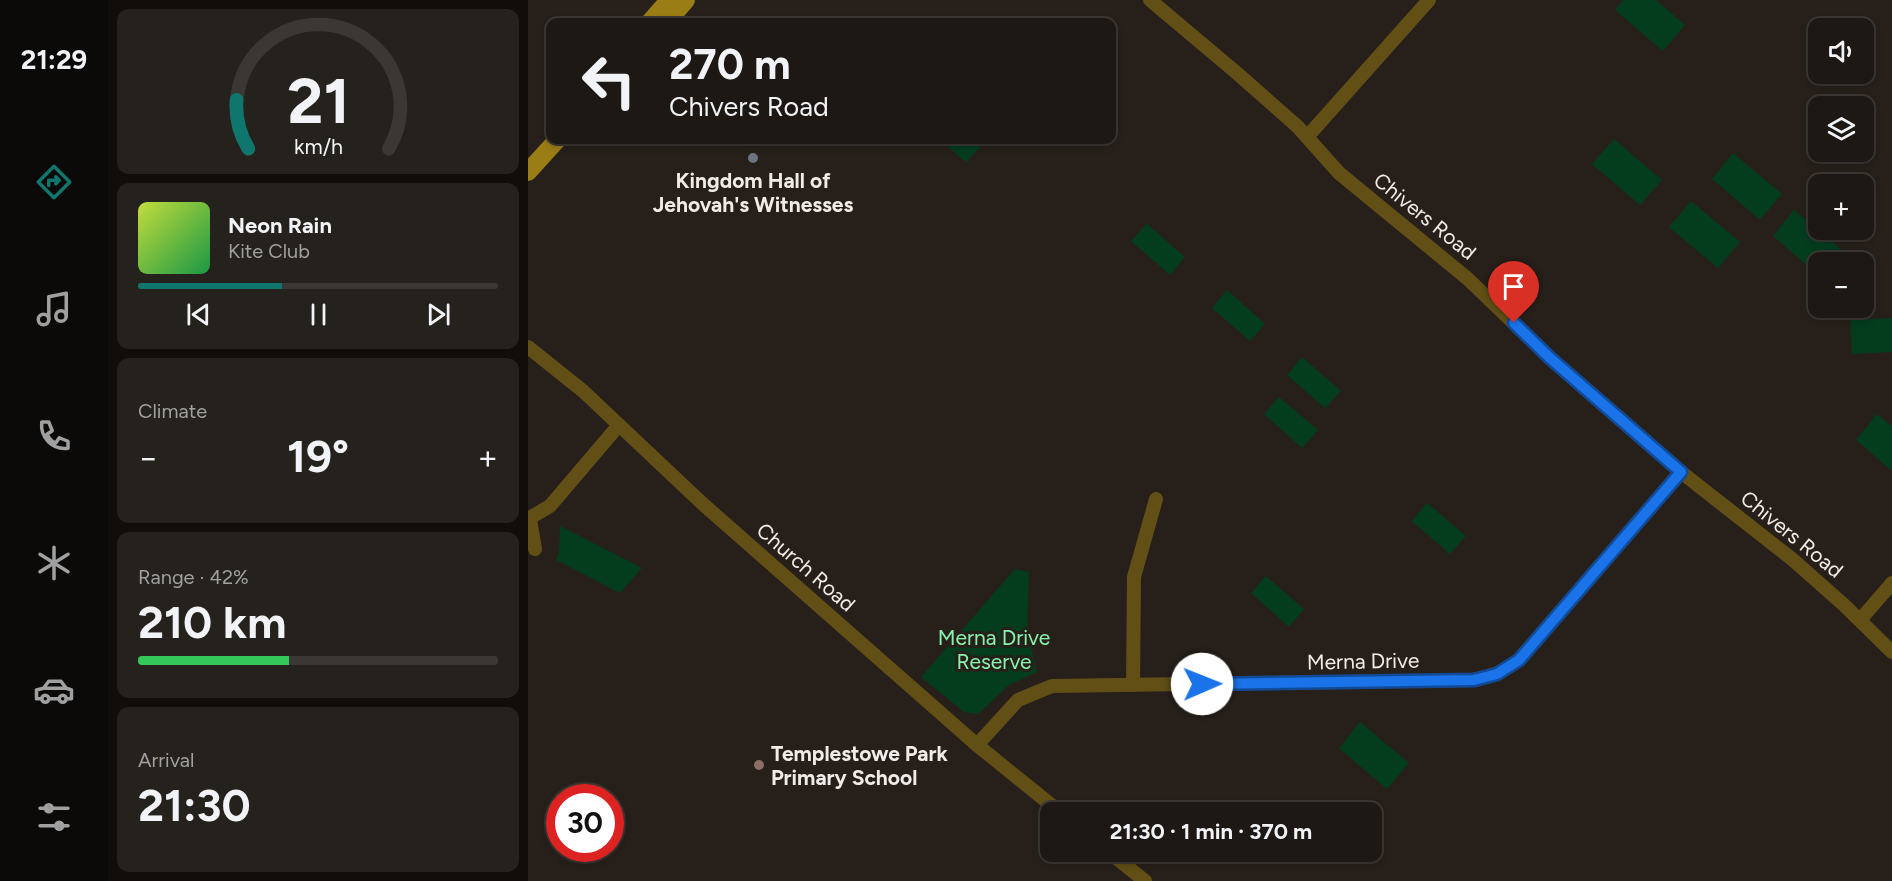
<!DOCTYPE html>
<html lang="en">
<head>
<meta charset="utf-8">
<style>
	body { margin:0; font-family:Figtree,sans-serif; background:#25211d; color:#f1f3f6; height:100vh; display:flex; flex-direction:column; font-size:22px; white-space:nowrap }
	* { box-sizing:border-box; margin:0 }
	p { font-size:20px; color:#a0a0a0 }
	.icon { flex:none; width:33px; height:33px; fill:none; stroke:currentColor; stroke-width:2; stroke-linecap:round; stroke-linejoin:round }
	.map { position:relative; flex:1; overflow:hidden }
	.drawer { display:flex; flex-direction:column; gap:9px; padding:9px; background:#100d0b; width:420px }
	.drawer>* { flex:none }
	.top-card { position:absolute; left:18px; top:18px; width:570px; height:126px; border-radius:12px; box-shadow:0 3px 9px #0003,0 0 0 2px #3b3734; background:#1d1814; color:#f1f3f6; overflow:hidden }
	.fabs { position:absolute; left:1280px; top:18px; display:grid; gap:12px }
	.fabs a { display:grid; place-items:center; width:66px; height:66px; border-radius:12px; background:#1d1814; box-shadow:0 3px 9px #0003,0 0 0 2px #3b3734; font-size:30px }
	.speed { position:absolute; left:18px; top:784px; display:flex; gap:12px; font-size:30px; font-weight:700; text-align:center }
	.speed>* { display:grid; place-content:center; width:78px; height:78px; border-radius:50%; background:#1d1814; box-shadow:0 3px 9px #0003,0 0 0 2px #3b3734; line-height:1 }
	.speed .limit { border:9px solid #d22; background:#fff; color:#111 }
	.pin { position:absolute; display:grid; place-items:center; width:51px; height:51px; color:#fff; margin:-62px -26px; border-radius:50% 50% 50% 0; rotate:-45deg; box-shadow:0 0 6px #0007 }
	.pin .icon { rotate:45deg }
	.me { position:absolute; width:66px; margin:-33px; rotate:89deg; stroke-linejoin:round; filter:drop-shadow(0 0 4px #0008) }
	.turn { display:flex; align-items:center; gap:21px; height:126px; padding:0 24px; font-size:27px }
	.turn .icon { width:78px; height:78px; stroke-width:2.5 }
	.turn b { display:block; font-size:42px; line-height:51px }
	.big { font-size:45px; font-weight:700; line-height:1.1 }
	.drawer .card { flex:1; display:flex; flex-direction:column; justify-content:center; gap:9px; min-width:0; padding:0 21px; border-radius:12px; background:#25211d }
	.drawer .dial { align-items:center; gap:0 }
	.dial svg { height:156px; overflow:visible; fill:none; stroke:#3b3734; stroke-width:7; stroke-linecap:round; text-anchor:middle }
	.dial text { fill:#f1f3f6; stroke:none }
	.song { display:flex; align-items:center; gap:18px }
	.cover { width:72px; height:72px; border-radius:9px; background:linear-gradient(135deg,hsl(70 70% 55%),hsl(140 70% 35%)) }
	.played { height:6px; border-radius:3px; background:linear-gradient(90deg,#0f766e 40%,#3b3734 40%) }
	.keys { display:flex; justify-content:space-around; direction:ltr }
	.heat { display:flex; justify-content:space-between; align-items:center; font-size:33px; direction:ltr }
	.charge { height:9px; border-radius:4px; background:linear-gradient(90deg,#34c759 42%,#3b3734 0) }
	.trip { position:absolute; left:512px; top:802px; width:342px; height:60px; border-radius:12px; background:#1d1814; box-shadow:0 3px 9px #0003,0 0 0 2px #3b3734; font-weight:700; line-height:60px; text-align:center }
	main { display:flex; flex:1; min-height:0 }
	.tab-bar { display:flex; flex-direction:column; width:108px; justify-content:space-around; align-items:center; background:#0c0a08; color:#a0a0a0 }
	.tab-bar .icon { width:42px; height:42px }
	.tab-bar .active { color:#0f766e }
	.tab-bar b { font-size:27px; color:#f1f3f6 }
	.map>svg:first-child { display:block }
	.green { fill:#043c1e }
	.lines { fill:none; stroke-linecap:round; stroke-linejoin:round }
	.minor { stroke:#614f16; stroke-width:14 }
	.major { stroke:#9b7d16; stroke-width:18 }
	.route-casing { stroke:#114b97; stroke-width:15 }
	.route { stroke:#1a73e8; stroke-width:10 }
	.worship-dot { fill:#6b7280; stroke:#27201a; stroke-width:2 }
	.education-dot { fill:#8d6e63; stroke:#27201a; stroke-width:2 }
	.labels { text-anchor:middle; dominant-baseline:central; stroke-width:6; stroke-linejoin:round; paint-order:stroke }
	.poi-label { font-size:21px; font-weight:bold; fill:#f1ece8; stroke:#27201a }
	.street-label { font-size:21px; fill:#f1ece8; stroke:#27201a }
	.park-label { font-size:21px; fill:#88f3ac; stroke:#27201a }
</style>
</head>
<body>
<main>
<nav class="tab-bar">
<b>21:29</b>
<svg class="icon active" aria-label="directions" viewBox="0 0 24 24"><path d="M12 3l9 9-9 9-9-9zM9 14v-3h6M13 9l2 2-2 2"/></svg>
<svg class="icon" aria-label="music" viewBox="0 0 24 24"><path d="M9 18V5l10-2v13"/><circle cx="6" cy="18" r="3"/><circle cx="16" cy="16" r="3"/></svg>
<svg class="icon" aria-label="phone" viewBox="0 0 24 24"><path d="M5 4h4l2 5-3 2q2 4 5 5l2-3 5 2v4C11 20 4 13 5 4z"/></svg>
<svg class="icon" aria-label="climate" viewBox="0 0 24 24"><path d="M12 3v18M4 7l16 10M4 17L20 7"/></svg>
<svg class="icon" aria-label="car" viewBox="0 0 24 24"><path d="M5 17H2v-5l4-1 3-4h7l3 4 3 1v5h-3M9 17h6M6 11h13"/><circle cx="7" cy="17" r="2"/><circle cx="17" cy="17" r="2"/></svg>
<svg class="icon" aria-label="filters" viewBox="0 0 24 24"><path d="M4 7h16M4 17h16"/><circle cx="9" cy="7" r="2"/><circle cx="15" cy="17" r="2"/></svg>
</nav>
<section class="drawer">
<div class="card dial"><svg viewBox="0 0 100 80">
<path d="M14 69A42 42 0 1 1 86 69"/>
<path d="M14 69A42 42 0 0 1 8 44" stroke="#0f766e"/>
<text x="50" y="56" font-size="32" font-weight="700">21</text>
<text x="50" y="72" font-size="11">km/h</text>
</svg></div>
<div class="card">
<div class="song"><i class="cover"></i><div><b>Neon Rain</b><p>Kite Club</p></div></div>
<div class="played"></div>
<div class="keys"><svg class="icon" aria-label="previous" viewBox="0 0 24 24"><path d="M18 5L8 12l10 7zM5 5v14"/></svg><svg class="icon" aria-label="pause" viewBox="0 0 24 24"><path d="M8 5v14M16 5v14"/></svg><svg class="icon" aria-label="next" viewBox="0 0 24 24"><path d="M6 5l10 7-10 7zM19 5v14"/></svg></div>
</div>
<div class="card"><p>Climate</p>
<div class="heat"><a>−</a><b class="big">19°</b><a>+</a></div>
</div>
<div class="card"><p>Range · 42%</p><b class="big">210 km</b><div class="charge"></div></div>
<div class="card"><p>Arrival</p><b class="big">21:30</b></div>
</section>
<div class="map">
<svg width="1364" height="881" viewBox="0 0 1364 881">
	<rect width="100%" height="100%" fill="#27201a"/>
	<g class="green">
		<path d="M1095,0H1128L1157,25L1135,51L1087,10Z"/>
		<path d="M1086,139L1134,180L1112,205L1064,164Z"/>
		<path d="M412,140H447L454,145L438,162Z"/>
		<path d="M1205,153L1254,194L1232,220L1184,179Z"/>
		<path d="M1163,201L1212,242L1190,268L1141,227Z"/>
		<path d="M1266,210L1315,251L1305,262H1290V275L1245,236Z"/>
		<path d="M619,224L657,257L642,275L603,241Z"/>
		<path d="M699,290L737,324L722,341L684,308Z"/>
		<path d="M1364,318V352L1324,354L1322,320Z"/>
		<path d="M774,357L813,391L797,408L759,375Z"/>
		<path d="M751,397L790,430L774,448L736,414Z"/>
		<path d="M1349,414L1364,426V471L1328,440Z"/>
		<path d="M899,503L938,536L922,554L884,521Z"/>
		<path d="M32,526L114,568L92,593L28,560L31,552Z"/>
		<path d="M487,569L501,572L499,631L509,672L481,685L450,714L436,712L393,677Z"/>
		<path d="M738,576L776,609L761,627L723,593Z"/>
		<path d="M832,722L881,763L859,789L811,748Z"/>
	</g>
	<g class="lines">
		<g class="minor">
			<path d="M622,0L710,74L770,127L811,173L940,279L1022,358L1153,472L1264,559L1316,605L1364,652"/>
			<path d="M779,137L901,0"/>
			<path d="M0,347L55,391L176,505L449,745L533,813"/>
			<path d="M0,519L22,506L91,425"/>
			<path d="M2,520L7,549"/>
			<path d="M1332,620L1364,583"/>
			<path d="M605,685L606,577L628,499"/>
			<path d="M449,745L490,700L524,686L946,680L969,674L991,660L1153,472"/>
			<path d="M581,852L617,881"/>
		</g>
		<g class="major">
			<path d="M122,22L141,0"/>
			<path d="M139,22L158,0"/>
			<path d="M0,172L29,140"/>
		</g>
	</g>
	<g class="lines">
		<g class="route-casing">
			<path id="route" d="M674,684L946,680L969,674L991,660L1153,472L1022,358L986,323"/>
		</g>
		<use href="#route" class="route"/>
	</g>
	<circle class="worship-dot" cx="225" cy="158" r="6"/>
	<circle class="education-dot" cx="231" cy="765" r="6"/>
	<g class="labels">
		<g class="poi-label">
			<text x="225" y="180">Kingdom Hall of<tspan x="225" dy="24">Jehovah's Witnesses</tspan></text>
			<text x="243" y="753" text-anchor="start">Templestowe Park<tspan x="243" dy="24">Primary School</tspan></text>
		</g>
		<g class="street-label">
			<text transform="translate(897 216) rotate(39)">Chivers Road</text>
			<text transform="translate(1264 534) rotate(39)">Chivers Road</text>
			<text transform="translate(278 567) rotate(41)">Church Road</text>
			<text transform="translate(835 661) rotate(-1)">Merna Drive</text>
		</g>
		<g class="park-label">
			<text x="466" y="637">Merna Drive<tspan x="466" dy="24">Reserve</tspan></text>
		</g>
	</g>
</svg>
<div class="fabs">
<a><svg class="icon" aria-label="sound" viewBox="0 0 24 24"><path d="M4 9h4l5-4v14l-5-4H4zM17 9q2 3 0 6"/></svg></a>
<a><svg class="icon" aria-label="layers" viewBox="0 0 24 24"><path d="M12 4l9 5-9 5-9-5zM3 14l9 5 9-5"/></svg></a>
<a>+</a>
<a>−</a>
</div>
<div class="speed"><div class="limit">30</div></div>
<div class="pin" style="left:986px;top:323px;background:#d93025"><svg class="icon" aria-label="arrive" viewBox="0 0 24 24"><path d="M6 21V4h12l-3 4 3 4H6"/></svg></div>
<svg class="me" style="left:674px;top:684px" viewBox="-20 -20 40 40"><circle r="19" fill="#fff"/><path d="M0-13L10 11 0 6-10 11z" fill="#1a73e8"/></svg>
<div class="trip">21:30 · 1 min · 370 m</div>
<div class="top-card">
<div class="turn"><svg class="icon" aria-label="left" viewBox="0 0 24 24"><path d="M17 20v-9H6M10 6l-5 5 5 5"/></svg><div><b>270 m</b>Chivers Road</div></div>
</div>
</div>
</main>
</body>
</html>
